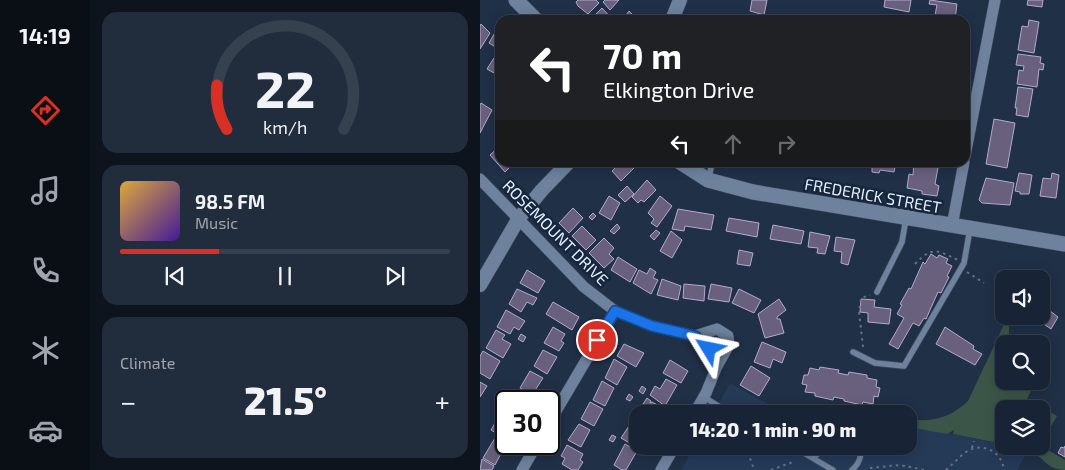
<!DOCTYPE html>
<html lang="en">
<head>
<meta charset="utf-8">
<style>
	body { margin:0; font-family:"Exo 2",sans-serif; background:#212c3d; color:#f1f3f6; height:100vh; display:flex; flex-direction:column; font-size:19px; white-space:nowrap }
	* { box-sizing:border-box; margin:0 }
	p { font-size:16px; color:#9fa4ad }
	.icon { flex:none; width:28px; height:28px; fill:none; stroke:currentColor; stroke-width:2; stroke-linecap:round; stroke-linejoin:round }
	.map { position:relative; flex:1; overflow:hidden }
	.panel { display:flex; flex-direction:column; gap:12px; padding:12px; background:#0d141d; width:390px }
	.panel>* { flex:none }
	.top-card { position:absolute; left:15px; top:15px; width:475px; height:152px; border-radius:15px; box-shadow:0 2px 12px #0003,0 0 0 1px #364150; background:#202124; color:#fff; overflow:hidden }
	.controls { position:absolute; left:515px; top:270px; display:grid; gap:10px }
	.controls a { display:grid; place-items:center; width:55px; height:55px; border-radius:10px; background:#182435; box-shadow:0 2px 12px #0003,0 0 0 1px #364150; font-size:25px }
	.speed { position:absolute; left:15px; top:390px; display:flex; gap:10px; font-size:25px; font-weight:700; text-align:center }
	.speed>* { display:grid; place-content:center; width:65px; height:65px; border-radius:50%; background:#182435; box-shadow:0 2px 12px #0003,0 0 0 1px #364150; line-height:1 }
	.speed .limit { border:2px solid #111; border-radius:8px; background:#fff; color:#111 }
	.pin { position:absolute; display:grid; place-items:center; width:42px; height:42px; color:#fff; margin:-21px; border:2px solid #fff; border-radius:50%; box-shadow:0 1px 5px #0007 }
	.me { position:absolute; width:55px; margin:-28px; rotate:305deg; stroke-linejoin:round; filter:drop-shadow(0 0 4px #0008) }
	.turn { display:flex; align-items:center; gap:18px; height:105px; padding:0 25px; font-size:22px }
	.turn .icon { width:65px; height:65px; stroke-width:2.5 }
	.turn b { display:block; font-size:35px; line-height:42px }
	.lanes { display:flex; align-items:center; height:48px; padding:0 25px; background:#0003; justify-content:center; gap:25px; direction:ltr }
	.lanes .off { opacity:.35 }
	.big { font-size:38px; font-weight:800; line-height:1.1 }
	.panel .widget { flex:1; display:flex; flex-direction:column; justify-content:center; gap:8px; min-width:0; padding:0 18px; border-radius:15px; background:#212c3d }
	.panel .dial { align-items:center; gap:0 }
	.dial svg { height:130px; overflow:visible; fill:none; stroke:#364150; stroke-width:7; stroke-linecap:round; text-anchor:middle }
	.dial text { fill:#f1f3f6; stroke:none }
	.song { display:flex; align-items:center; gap:15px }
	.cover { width:60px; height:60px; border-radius:8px; background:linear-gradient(135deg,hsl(40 70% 55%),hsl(260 70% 35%)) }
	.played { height:5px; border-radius:2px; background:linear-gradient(90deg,#d93025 30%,#364150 30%) }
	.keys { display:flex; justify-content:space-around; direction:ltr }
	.heat { display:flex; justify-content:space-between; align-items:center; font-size:28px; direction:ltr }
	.trip { position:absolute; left:149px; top:405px; width:288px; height:50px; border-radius:15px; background:#182435; box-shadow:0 2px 12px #0003,0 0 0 1px #364150; font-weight:800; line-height:50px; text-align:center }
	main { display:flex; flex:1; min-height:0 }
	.tabs { display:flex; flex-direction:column; width:90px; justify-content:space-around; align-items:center; background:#0a0e15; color:#9fa4ad }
	.tabs .icon { width:35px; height:35px }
	.tabs .selected { color:#d93025 }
	.tabs b { font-size:22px; color:#f1f3f6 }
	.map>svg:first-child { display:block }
	.built { fill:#253a57 }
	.green { fill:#3c5549 }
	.building { fill:#68607d; stroke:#b3aacb }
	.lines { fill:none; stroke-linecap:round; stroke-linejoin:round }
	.service-casing { stroke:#3d4b5f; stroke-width:7 }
	.minor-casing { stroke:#3d4b5f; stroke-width:12 }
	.tertiary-casing { stroke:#3d4b5f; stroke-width:15 }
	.secondary-casing { stroke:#3d4b5f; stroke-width:16 }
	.path { stroke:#647286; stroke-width:2; stroke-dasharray:2.5 4; stroke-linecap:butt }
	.service { stroke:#6e829d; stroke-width:5.5 }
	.minor { stroke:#6e829d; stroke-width:11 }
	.tertiary { stroke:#6e829d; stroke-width:14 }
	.secondary { stroke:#6e829d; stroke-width:15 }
	.tree { fill:#618b85 }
	.route-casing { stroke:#114b97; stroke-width:12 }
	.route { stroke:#1a73e8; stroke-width:9 }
	.labels { text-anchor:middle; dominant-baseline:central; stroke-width:5; stroke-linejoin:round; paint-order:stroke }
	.street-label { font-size:16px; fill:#e3eefd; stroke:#16263d }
</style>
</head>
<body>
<main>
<nav class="tabs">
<b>14:19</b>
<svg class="icon selected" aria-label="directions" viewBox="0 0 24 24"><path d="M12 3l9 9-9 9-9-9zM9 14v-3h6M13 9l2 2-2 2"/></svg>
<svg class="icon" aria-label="music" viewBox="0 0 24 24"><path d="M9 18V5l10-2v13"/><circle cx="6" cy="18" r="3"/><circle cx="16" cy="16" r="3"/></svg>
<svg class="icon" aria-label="phone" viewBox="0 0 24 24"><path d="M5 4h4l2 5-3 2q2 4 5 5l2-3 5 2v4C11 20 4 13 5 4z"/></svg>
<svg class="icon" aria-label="climate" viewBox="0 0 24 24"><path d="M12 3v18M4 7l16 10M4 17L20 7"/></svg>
<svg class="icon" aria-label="car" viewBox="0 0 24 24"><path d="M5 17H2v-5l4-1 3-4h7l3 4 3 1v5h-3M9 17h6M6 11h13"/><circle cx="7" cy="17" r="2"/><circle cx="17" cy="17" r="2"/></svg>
</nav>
<section class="panel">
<div class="widget dial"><svg viewBox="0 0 100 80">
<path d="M14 69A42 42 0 1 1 86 69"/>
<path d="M14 69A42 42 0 0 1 8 42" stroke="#d93025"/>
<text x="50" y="56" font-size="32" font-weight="700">22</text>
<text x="50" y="72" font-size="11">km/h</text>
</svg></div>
<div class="widget">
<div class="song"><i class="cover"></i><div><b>98.5 FM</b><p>Music</p></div></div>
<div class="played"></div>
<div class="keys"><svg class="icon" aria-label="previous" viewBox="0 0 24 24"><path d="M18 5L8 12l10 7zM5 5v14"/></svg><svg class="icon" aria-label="pause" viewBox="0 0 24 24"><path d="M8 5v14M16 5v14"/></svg><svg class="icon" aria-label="next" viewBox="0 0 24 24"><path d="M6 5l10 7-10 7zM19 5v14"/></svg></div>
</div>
<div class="widget"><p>Climate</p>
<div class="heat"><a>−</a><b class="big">21.5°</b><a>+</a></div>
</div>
</section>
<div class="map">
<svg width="585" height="470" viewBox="0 0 585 470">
	<rect width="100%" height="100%" fill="#203047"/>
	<g class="built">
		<path d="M250,383L293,407L306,404L359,414H233Z"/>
		<path d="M428,426L524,444V446L549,449L537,470H201L215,446H428Z"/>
	</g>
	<g class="green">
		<path d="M528,316H535L529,325V335L545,344H524V381H556L547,399L577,416L561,444V409H524V444L473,434L474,430L467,434L428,427V418C450,424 472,417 488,401Z"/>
		<path d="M536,446H561L585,460V470C566,470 561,454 548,449C544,447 539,447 536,446Z"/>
	</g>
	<g class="building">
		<path d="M98,0H116L119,3L108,14L98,6L96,2Z"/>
		<path d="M125,0H139L130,10L123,2Z"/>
		<path d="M272,0H287L284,15L270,11Z"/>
		<path d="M405,0H431L429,12L404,7Z"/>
		<path d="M450,0L477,4L475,19L455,15L457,5L449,4Z"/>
		<path d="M548,0H563L562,7L547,5Z"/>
		<path d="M122,8L133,20L112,18Z"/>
		<path d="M149,11L157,19L156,20L143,19Z"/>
		<path d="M288,15L306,19L305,20H287Z"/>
		<path d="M549,20L559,22L554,53L538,50L542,26L548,27Z"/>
		<path d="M1,24L10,33L0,49V26Z"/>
		<path d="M17,29L20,31V50L9,43Z"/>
		<path d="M538,54L561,57L560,63L564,64L563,70L559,69L557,87L537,84L539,70L543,71L544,66L536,65Z"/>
		<path d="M14,58L20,61L14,73L7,69Z"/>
		<path d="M538,87L553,89L548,117L536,115L537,108H535Z"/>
		<path d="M1,103L12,110L0,133V105Z"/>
		<path d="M514,119L535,123L527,168L506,164Z"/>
		<path d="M20,146V162H35L25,172L10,155Z"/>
		<path d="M141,162H153L156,166L141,181L132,171Z"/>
		<path d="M392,162H416L414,172L400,170L399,173L392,172Z"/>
		<path d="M434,162H459L455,184L459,186L457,196L442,194V191L427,188L429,174L433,175Z"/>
		<path d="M539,173L552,175L549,194H540V192L535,191Z"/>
		<path d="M572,173L579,175L576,198L560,196L563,178L571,179Z"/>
		<path d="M506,178L534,183L530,205L502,203L499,200Z"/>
		<path d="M167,180L176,190L164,202L161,200L158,203L152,197Z"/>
		<path d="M147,186L154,194L145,202L138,195Z"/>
		<path d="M129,196L140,203L131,220L119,213Z"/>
		<path d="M180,196L192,206L177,227L171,223L174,219L168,213Z"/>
		<path d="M93,208L103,218L89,233L79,223Z"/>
		<path d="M198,209L234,215L231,230L205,226L204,231L192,229Z"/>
		<path d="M113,213L116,216L112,220L109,217Z"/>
		<path d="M249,218L279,223L277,237L246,231Z"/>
		<path d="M137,224L140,228L134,234L130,231Z"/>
		<path d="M293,225L324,231L321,244L290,239Z"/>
		<path d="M102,226L116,240L106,250L92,236Z"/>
		<path d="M176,230L180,233L174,240L170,236Z"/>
		<path d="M191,231L202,240L192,258L180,251Z"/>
		<path d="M330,232L350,236L345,254L337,253L338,248L328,247Z"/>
		<path d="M356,237L375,240L368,265L361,263L362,252L354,251Z"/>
		<path d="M124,238L134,248L129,254L134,259L124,268L109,253Z"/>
		<path d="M259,250L273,253L270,266L257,264Z"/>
		<path d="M451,254L457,258L459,255L468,259L466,263L472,266L467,276L469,277L461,293L458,292L446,319L444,318L439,326L433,323L418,349L409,344L424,318L417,314L422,305L420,304L429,288L431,289L443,262L445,264Z"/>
		<path d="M138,257L157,269L150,282L131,270Z"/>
		<path d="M170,268L176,272L173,278L178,280L171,294L153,283L159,270L167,274Z"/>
		<path d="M47,270L65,281L58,293L40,283Z"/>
		<path d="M182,279L201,286L198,300L177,295Z"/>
		<path d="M204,284L225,286L224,301L203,298Z"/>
		<path d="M231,284L252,288L249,302L228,299Z"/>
		<path d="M37,289L57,298L53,305L47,302L41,312L29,304Z"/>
		<path d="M259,289L281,300L274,313L252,303Z"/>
		<path d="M299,299L306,310L297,317V319H300L304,333L285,338L278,314Z"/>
		<path d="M381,299L395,300L394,307L411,309L409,324L388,322V313L380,312Z"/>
		<path d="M73,302L99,317L92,330L66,314Z"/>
		<path d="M561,304L578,317L571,329L552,316H561Z"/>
		<path d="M26,310L45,321L39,330L34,327L30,334L17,327Z"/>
		<path d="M73,327L85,334L81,341L84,343L79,351L64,343Z"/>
		<path d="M465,327L494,346L493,349L502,354L495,365L456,344Z"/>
		<path d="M16,330L25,335L22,339L31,344L23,358L6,348Z"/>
		<path d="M41,334L46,337L43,342L38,339Z"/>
		<path d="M282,342L306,352L302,363L293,359L290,368L274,362Z"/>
		<path d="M144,344L164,353L156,367L137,356Z"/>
		<path d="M63,350L77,357L67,374L54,366Z"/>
		<path d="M3,351L20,361L10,379L0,373V356Z"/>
		<path d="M134,359L147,367L137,385L125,378Z"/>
		<path d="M190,360L208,371L201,383L183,373Z"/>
		<path d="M271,366L290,378L279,396L260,385Z"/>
		<path d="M340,367L359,370L358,373L368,375L369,372L387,375V378L397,380L396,387L400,388L398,397L394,396L393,404L383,402L382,405L364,401V399L354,397L353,400L335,396V393L325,392L327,385L322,384L324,375H328L330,368L339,370Z"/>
		<path d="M50,371L63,378L52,395L40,388Z"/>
		<path d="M186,379L197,385L185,406L170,395L175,386L180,389Z"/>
		<path d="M122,381L134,388L125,406L113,400Z"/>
		<path d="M0,382L7,386L0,397Z"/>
		<path d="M162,386L166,389L163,394L159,391Z"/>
		<path d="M37,394L50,401H33Z"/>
		<path d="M149,394L153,397L150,401L146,399Z"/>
		<path d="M167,398L171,401L170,403L172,402L183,408L180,414H164L167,410L161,407Z"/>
		<path d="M110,402L123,409L114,426L101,419Z"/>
		<path d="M26,417V439L11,430L18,418L24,421Z"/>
		<path d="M153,420L158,422V448L141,438Z"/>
		<path d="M99,424L110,430L101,447L88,440Z"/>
		<path d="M132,435L136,437L133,442L129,440Z"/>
		<path d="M15,438L26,444L15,465L3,458Z"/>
		<path d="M145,444L157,451L146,470H142L134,465Z"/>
		<path d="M87,445L103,454L100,460L103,462L98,470H92L82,464L85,458L81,456Z"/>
		<path d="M585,446V457L578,453L581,447L584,448Z"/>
		<path d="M2,459L14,466L12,470H0Z"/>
	</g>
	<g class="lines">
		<g class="service-casing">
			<g id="service">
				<path d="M229,178L232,162"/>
				<path d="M397,292L422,242L426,218"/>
				<path d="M373,352L395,363L424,366L484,263L490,229"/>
				<path d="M224,397L251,414"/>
				<path d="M312,446L353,470"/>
				<path d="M334,458L344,446"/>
				<path d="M372,470C379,464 383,455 379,446"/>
			</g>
		</g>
		<g class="minor-casing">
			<g id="minor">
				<path d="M485,156L515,0"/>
				<path d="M0,179L104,287L135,311L172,326L215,336L229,349L237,366L226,393L214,414"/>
				<path d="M472,226L484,162"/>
				<path d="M215,336L237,329L248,336L249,345L237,366"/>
				<path d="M69,423L135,311"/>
				<path d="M42,470L57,444"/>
				<path d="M181,470L195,446"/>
			</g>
		</g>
		<g class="tertiary-casing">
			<g id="tertiary">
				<path d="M192,20L200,0"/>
				<path d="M0,285L39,218L62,190L89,162"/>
			</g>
		</g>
		<g class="secondary-casing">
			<g id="secondary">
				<path d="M36,0L56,20"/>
				<path d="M200,162L228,180L273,192L585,244"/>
			</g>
		</g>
		<g class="path">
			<path d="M435,264C452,246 457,250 478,260"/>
			<path d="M487,272L504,283"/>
			<path d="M383,347L379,312L381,298L390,295"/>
			<path d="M266,446L274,470"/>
			<path d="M492,448L494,441"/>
			<path d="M390,468L420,465L444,470"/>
			<path d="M291,470L313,462"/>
			<path d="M466,470C473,464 479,457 486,452C503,441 522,452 524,470"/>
		</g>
		<use href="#service" class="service"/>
		<use href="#minor" class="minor"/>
		<use href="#tertiary" class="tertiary"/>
		<use href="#secondary" class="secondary"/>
	</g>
	<circle class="tree" cx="237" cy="341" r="4"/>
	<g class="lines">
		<g class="route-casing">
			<path id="route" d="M117,340L135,311L172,326L215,336L229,349"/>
		</g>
		<use href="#route" class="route"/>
	</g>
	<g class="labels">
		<g class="street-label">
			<text transform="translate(393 195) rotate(10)">FREDERICK STREET</text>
			<text transform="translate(76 232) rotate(45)">ROSEMOUNT DRIVE</text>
		</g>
	</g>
</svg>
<div class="controls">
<a><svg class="icon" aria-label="sound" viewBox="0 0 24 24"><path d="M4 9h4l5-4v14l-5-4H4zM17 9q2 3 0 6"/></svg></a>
<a><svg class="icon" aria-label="search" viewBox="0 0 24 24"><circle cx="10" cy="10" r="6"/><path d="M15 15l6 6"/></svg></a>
<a><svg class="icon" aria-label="layers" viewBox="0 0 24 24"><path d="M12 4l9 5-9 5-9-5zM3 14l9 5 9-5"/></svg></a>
</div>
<div class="speed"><div class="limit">30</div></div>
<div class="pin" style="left:117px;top:340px;background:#d93025"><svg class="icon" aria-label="arrive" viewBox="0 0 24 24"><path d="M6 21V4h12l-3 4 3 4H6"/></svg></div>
<svg class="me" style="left:229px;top:349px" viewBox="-20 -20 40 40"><path d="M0-17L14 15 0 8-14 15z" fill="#1a73e8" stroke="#fff" stroke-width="4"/></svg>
<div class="trip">14:20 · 1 min · 90 m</div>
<div class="top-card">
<div class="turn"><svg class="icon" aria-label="left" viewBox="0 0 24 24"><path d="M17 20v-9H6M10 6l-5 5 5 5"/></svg><div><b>70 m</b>Elkington Drive</div></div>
<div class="lanes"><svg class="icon" aria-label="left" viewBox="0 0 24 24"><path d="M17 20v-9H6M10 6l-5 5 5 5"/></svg><svg class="icon off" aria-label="ahead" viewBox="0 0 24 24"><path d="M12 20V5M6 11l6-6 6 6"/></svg><svg class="icon off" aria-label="right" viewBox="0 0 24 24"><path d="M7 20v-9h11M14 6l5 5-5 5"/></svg></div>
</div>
</div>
</main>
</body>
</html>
